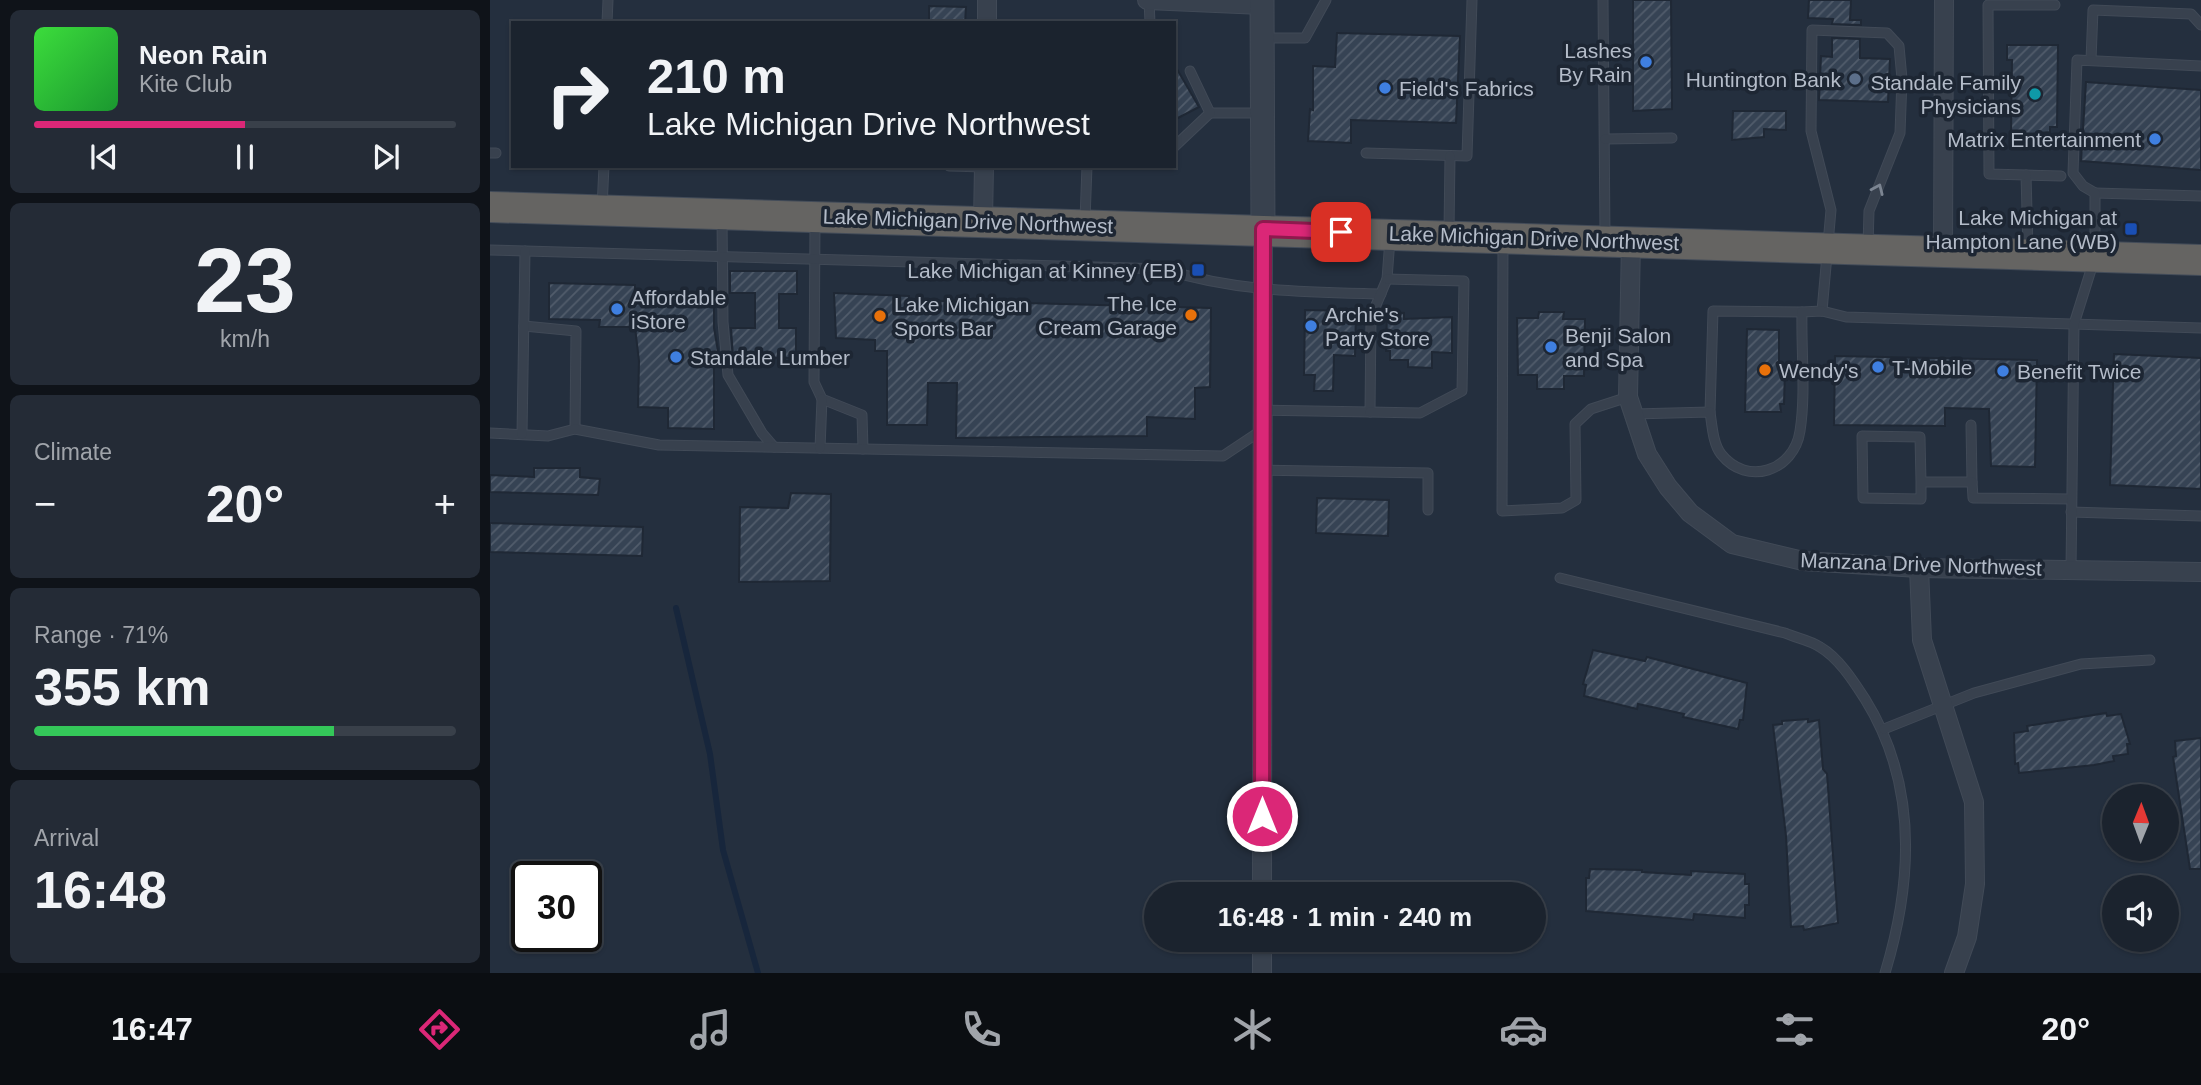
<!DOCTYPE html>
<html lang="en">
<head>
<meta charset="utf-8">
<style>
	body { margin:0; font-family:Arial,sans-serif; background:#242b36; color:#f1f3f6; height:100vh; display:flex; flex-direction:column; font-size:26px; white-space:nowrap }
	* { box-sizing:border-box; margin:0 }
	p { font-size:23px; color:#a0a4aa }
	.icon { flex:none; width:38px; height:38px; fill:none; stroke:currentColor; stroke-width:2; stroke-linecap:round; stroke-linejoin:round }
	.map { position:relative; flex:1; overflow:hidden }
	.side { display:flex; flex-direction:column; gap:10px; padding:10px; background:#0f1319; width:490px }
	.side>* { flex:none }
	.guide { position:absolute; left:21px; top:21px; width:665px; height:147px; border-radius:0px; box-shadow:0 2px 5px #0004,0 0 0 2px #39404a; background:#1b232e; color:#f1f3f6; overflow:hidden }
	.needle { width:46px; rotate:1deg }
	.controls { position:absolute; left:1612px; top:784px; display:grid; gap:14px }
	.controls a { display:grid; place-items:center; width:77px; height:77px; border-radius:50%; background:#1b232e; box-shadow:0 2px 5px #0004,0 0 0 2px #39404a; font-size:35px }
	.speed { position:absolute; left:21px; top:861px; display:flex; gap:14px; font-size:35px; font-weight:700; text-align:center }
	.speed>* { display:grid; place-content:center; width:91px; height:91px; border-radius:50%; background:#1b232e; box-shadow:0 2px 5px #0004,0 0 0 2px #39404a; line-height:1 }
	.speed .limit { border:4px solid #111; border-radius:10px; background:#fff; color:#111 }
	.pin { position:absolute; display:grid; place-items:center; width:60px; height:60px; color:#fff; margin:-30px; border-radius:14px; box-shadow:0 4px 10px #0006 }
	.me { position:absolute; width:77px; margin:-38px; rotate:0deg; stroke-linejoin:round; filter:drop-shadow(0 0 5px #0008) }
	.turn { display:flex; align-items:center; gap:24px; height:147px; padding:0 21px; font-size:32px }
	.turn .icon { width:91px; height:91px; stroke-width:2.5 }
	.turn b { display:block; font-size:49px; line-height:60px }
	.big { font-size:52px; font-weight:700; line-height:1.1 }
	.side .card { flex:1; display:flex; flex-direction:column; justify-content:center; gap:10px; min-width:0; padding:0 24px; border-radius:10px; background:#242b36 }
	.side .dial { align-items:center; gap:0 }
	.dial b { font-size:91px; line-height:1 }
	.song { display:flex; align-items:center; gap:21px }
	.cover { width:84px; height:84px; border-radius:10px; background:linear-gradient(135deg,hsl(120 70% 55%),hsl(130 70% 35%)) }
	.played { height:7px; border-radius:4px; background:linear-gradient(90deg,#db2777 50%,#39404a 50%) }
	.keys { display:flex; justify-content:space-around; direction:ltr }
	.heat { display:flex; justify-content:space-between; align-items:center; font-size:38px; direction:ltr }
	.charge { height:10px; border-radius:5px; background:linear-gradient(90deg,#34c759 71%,#39404a 0) }
	.trip { position:absolute; left:654px; top:882px; width:402px; height:70px; border-radius:35px; background:#1b232e; box-shadow:0 2px 5px #0004,0 0 0 2px #39404a; font-weight:700; line-height:70px; text-align:center }
	.tab-bar { display:flex; height:112px; justify-content:space-around; align-items:center; background:#0b0e12; color:#a0a4aa }
	.tab-bar .icon { width:49px; height:49px }
	.tab-bar .selected { color:#db2777 }
	.tab-bar b { font-size:32px; color:#f1f3f6 }
	main { display:flex; flex:1; min-height:0 }
	.map>svg:first-child { display:block }
	.lines { fill:none; stroke-linecap:round; stroke-linejoin:round }
	.stream { stroke:#17263c; stroke-width:6 }
	.building { fill:url(#building-hatch); stroke:#1f2835; stroke-width:2 }
	.service-casing { stroke:#414a57; stroke-width:11 }
	.minor-casing { stroke:#414a57; stroke-width:20 }
	.tertiary-casing { stroke:#414a57; stroke-width:25 }
	.trunk-casing { stroke:#434c59; stroke-width:32 }
	.service { stroke:#38414e; stroke-width:9 }
	.minor { stroke:#38414e; stroke-width:18 }
	.tertiary { stroke:#38414e; stroke-width:23 }
	.trunk { stroke:#656462; stroke-width:30 }
	.oneway { stroke:#7c8592 }
	.route-casing { stroke:#8e194d; stroke-width:18 }
	.route { stroke:#db2777; stroke-width:12 }
	.shop-dot { fill:#3f7fe0; stroke:#1d2633; stroke-width:2.5 }
	.service-dot { fill:#5c6f8a; stroke:#1d2633; stroke-width:2.5 }
	.culture-dot { fill:#0f9aa8; stroke:#1d2633; stroke-width:2.5 }
	.transit-dot { fill:#1a4fb4; stroke:#1d2633; stroke-width:2.5 }
	.food-dot { fill:#e8710a; stroke:#1d2633; stroke-width:2.5 }
	.labels { text-anchor:middle; dominant-baseline:central; stroke-width:7; stroke-linejoin:round; paint-order:stroke }
	.poi-label { font-size:21px; fill:#b4bcc9; stroke:#1d2633; text-anchor:start }
	.street-label { font-size:21px; fill:#b4bcc9; stroke:#1d2633 }
</style>
</head>
<body>
<main>
<section class="side">
<div class="card">
<div class="song"><i class="cover"></i><div><b>Neon Rain</b><p>Kite Club</p></div></div>
<div class="played"></div>
<div class="keys"><svg class="icon" aria-label="previous" viewBox="0 0 24 24"><path d="M18 5L8 12l10 7zM5 5v14"/></svg><svg class="icon" aria-label="pause" viewBox="0 0 24 24"><path d="M8 5v14M16 5v14"/></svg><svg class="icon" aria-label="next" viewBox="0 0 24 24"><path d="M6 5l10 7-10 7zM19 5v14"/></svg></div>
</div>
<div class="card dial"><b>23</b><p>km/h</p></div>
<div class="card"><p>Climate</p>
<div class="heat"><a>−</a><b class="big">20°</b><a>+</a></div>
</div>
<div class="card"><p>Range · 71%</p><b class="big">355 km</b><div class="charge"></div></div>
<div class="card"><p>Arrival</p><b class="big">16:48</b></div>
</section>
<div class="map">
<svg width="1711" height="973" viewBox="0 0 1711 973">
	<defs>
		<pattern id="building-hatch" width="6" height="6" patternUnits="userSpaceOnUse" patternTransform="scale(1.75)"><rect width="6" height="6" fill="#364354"/><path d="M-1 1l2-2M0 6l6-6M5 7l2-2" fill="none" stroke="#515c6b"/></pattern>
	</defs>
	<rect width="100%" height="100%" fill="#242f3e"/>
	<g class="lines">
		<path class="stream" d="M186,608L220,754L233,850L268,973"/>
	</g>
	<g class="building">
		<path d="M1143,0H1181L1182,109L1143,111Z"/>
		<path d="M1319,0H1361L1360,20H1371V25L1342,24L1343,19L1318,18Z"/>
		<path d="M439,6L476,7L475,23H439Z"/>
		<path d="M847,33L970,36L966,123L861,120V143L818,141L820,109L823,110V66L845,67Z"/>
		<path d="M1342,38L1370,39V58L1400,59L1398,102L1329,100L1331,56L1342,57Z"/>
		<path d="M1517,45H1568L1567,127H1560V132L1521,136L1522,60H1517Z"/>
		<path d="M684,64L709,107L684,120Z"/>
		<path d="M1596,82L1711,90V170L1591,161Z"/>
		<path d="M1243,111H1296V130L1274,129V137L1242,140Z"/>
		<path d="M240,271H307V294H289V328H306V358L243,357L241,328H265V293H240Z"/>
		<path d="M59,283L145,285V291L224,294V328L229,357H224V429L178,428V408L148,407L149,361L145,327H109L110,320L59,319Z"/>
		<path d="M344,293L419,296V300L721,308L720,387L705,388V419L657,417V436L466,438L467,383H438L437,425H397V351H385V340L346,338Z"/>
		<path d="M815,310L866,311L865,356L844,355L843,391H824L825,375H814Z"/>
		<path d="M897,312L914,313V319L962,317V353L942,352V368L918,367V360H900V351H896Z"/>
		<path d="M1049,312H1074L1073,319H1095L1094,376H1074V389H1047V375H1028L1027,318H1048Z"/>
		<path d="M1257,329L1289,330V369L1295,370L1294,404H1290L1291,412H1255Z"/>
		<path d="M1624,354L1711,358V489L1620,485Z"/>
		<path d="M1345,356L1547,360L1545,467L1501,466L1499,409L1455,408V426L1344,425Z"/>
		<path d="M44,468H90V477L110,479L108,495L0,492V475L44,477Z"/>
		<path d="M301,493L341,494L340,581L249,582L250,507L298,508Z"/>
		<path d="M827,498L899,500L898,536L826,533Z"/>
		<path d="M0,523L153,527L152,556L0,552Z"/>
		<path d="M1103,650L1155,661L1157,657L1257,683L1253,720H1250L1248,729L1193,717L1194,714L1148,704L1147,709L1094,696L1096,685L1093,684Z"/>
		<path d="M1616,713L1617,716L1631,714L1640,744H1637L1638,754L1623,756L1624,761L1604,765L1529,773L1528,763L1525,764L1524,733L1538,731L1537,726Z"/>
		<path d="M1318,719V722L1329,720L1333,769L1337,774L1348,923L1314,930L1313,926L1301,927L1296,836L1283,725L1292,724V721Z"/>
		<path d="M1711,738V869H1700L1683,757L1686,756L1685,741Z"/>
		<path d="M1100,869L1152,870V872L1201,875V871L1255,874V884H1259V905H1255V918L1204,914L1203,920L1096,911V878H1099Z"/>
	</g>
	<g class="lines">
		<g class="service-casing">
			<g id="service">
				<path d="M659,0L660,23"/>
				<path d="M1113,0L1115,236"/>
				<path d="M117,23L118,0"/>
				<path d="M775,38H815L836,0"/>
				<path d="M1601,60L1603,10L1701,14L1711,25"/>
				<path d="M720,113H771"/>
				<path d="M1115,139L1182,138"/>
				<path d="M684,147L720,113L700,71"/>
				<path d="M0,153H6"/>
				<path d="M876,153L977,156L982,0"/>
				<path d="M459,166L494,167"/>
				<path d="M1536,175L1571,176"/>
				<path d="M1605,193L1711,196"/>
				<path d="M112,208L114,166"/>
				<path d="M232,218L233,322L238,375L272,433L284,447"/>
				<path d="M595,220L597,166"/>
				<path d="M325,221L324,382L332,399L372,415L373,449"/>
				<path d="M959,231L960,156"/>
				<path d="M1013,242L1012,511L1072,508L1086,500L1085,424L1101,409L1138,397"/>
				<path d="M1538,249L1536,175L1499,174L1498,5H1565"/>
				<path d="M0,250L674,269C745,292 816,292 891,294"/>
				<path d="M1332,311L1341,210L1321,131L1322,30L1397,33L1409,46L1412,79L1410,133L1379,211L1378,246"/>
				<path d="M34,326L86,331L85,429"/>
				<path d="M773,410L880,412L881,317L897,279L900,239"/>
				<path d="M880,412L930,413L972,391L974,281L897,279"/>
				<path d="M1220,412L1223,311L1312,312"/>
				<path d="M1144,414L1220,412C1222,425 1223,444 1231,454C1257,487 1304,471 1310,431C1316,393 1311,350 1312,312L1332,311L1356,317L1711,328"/>
				<path d="M1481,425L1482,482"/>
				<path d="M0,433L58,436L85,429L169,445L733,456L772,430"/>
				<path d="M32,434L35,251"/>
				<path d="M330,448L332,399"/>
				<path d="M773,470L938,473V510"/>
				<path d="M1431,482L1430,437L1372,436L1373,498L1431,499V482H1482L1483,498L1581,499"/>
				<path d="M1581,512L1711,516"/>
				<path d="M1581,570L1584,324L1605,257V193L1593,186L1583,173L1587,60L1711,66"/>
				<path d="M1070,578L1295,633C1306,638 1320,640 1330,647C1349,658 1364,682 1375,699C1428,784 1423,881 1395,973"/>
				<path d="M1394,729L1484,693L1591,664L1660,660"/>
			</g>
		</g>
		<g class="minor-casing">
			<g id="minor">
				<path d="M657,0L772,5"/>
				<path d="M497,23V0"/>
				<path d="M493,221L494,166"/>
				<path d="M1141,241L1138,397L1157,454L1178,487L1200,513L1242,544L1313,561L1429,568L1711,572"/>
				<path d="M1453,251L1454,0"/>
				<path d="M1429,568L1432,640L1484,802L1485,884L1477,937L1464,973"/>
				<path d="M772,894L773,229"/>
				<path d="M772,973V940"/>
			</g>
		</g>
		<g class="tertiary-casing">
			<path id="tertiary" d="M772,0L773,229"/>
		</g>
		<g class="trunk-casing">
			<path id="trunk" d="M0,207L1711,260"/>
		</g>
		<use href="#service" class="service"/>
		<use href="#minor" class="minor"/>
		<use href="#tertiary" class="tertiary"/>
		<use href="#trunk" class="trunk"/>
	</g>
	<defs><path id="oneway-chevron" d="M-2-3.5L2.5 0L-2 3.5" fill="none" stroke-width="1.6" stroke-linecap="round" stroke-linejoin="round" transform="scale(1.75)"/></defs>
	<use class="oneway" href="#oneway-chevron" transform="translate(1388 189) rotate(-66)"/>
	<g class="lines">
		<g class="route-casing">
			<path id="route" d="M772,816L773,229L851,232"/>
		</g>
		<use href="#route" class="route"/>
	</g>
	<g class="shop-dot">
		<circle cx="1156" cy="62" r="7"/>
		<circle cx="895" cy="88" r="7"/>
		<circle cx="1665" cy="139" r="7"/>
		<circle cx="127" cy="309" r="7"/>
		<circle cx="821" cy="326" r="7"/>
		<circle cx="1061" cy="347" r="7"/>
		<circle cx="186" cy="357" r="7"/>
		<circle cx="1388" cy="367" r="7"/>
		<circle cx="1513" cy="371" r="7"/>
	</g>
	<circle class="service-dot" cx="1365" cy="79" r="7"/>
	<circle class="culture-dot" cx="1545" cy="94" r="7"/>
	<g class="transit-dot">
		<rect x="1634" y="222" width="14" height="14" rx="3.5"/>
		<rect x="701" y="263" width="14" height="14" rx="3.5"/>
	</g>
	<g class="food-dot">
		<circle cx="701" cy="315" r="7"/>
		<circle cx="390" cy="316" r="7"/>
		<circle cx="1275" cy="370" r="7"/>
	</g>
	<g class="labels">
		<g class="poi-label">
			<text x="1142" y="50" text-anchor="end">Lashes<tspan x="1142" dy="24">By Rain</tspan></text>
			<text x="1351" y="79" text-anchor="end">Huntington Bank</text>
			<text x="1531" y="82" text-anchor="end">Standale Family<tspan x="1531" dy="24">Physicians</tspan></text>
			<text x="909" y="88">Field's Fabrics</text>
			<text x="1651" y="139" text-anchor="end">Matrix Entertainment</text>
			<text x="1627" y="217" text-anchor="end">Lake Michigan at<tspan x="1627" dy="24">Hampton Lane (WB)</tspan></text>
			<text x="694" y="270" text-anchor="end">Lake Michigan at Kinney (EB)</text>
			<text x="141" y="297">Affordable<tspan x="141" dy="24">iStore</tspan></text>
			<text x="687" y="303" text-anchor="end">The Ice<tspan x="687" dy="24">Cream Garage</tspan></text>
			<text x="404" y="304">Lake Michigan<tspan x="404" dy="24">Sports Bar</tspan></text>
			<text x="835" y="314">Archie's<tspan x="835" dy="24">Party Store</tspan></text>
			<text x="1075" y="335">Benji Salon<tspan x="1075" dy="24">and Spa</tspan></text>
			<text x="200" y="357">Standale Lumber</text>
			<text x="1402" y="367">T-Mobile</text>
			<text x="1289" y="370">Wendy's</text>
			<text x="1527" y="371">Benefit Twice</text>
		</g>
		<g class="street-label">
			<text transform="translate(478 221) rotate(2)">Lake Michigan Drive Northwest</text>
			<text transform="translate(1044 238) rotate(2)">Lake Michigan Drive Northwest</text>
			<text transform="translate(1431 564) rotate(2)">Manzana Drive Northwest</text>
		</g>
	</g>
</svg>
<div class="controls">
<a><svg class="needle" viewBox="-14 -14 28 28"><path d="M0-13l5 13h-10z" fill="#e53935"/><path d="M0 13l5-13h-10z" fill="#a0a4aa"/></svg></a>
<a><svg class="icon" aria-label="sound" viewBox="0 0 24 24"><path d="M4 9h4l5-4v14l-5-4H4zM17 9q2 3 0 6"/></svg></a>
</div>
<div class="speed"><div class="limit">30</div></div>
<div class="pin" style="left:851px;top:232px;background:#d93025"><svg class="icon" aria-label="arrive" viewBox="0 0 24 24"><path d="M6 21V4h12l-3 4 3 4H6"/></svg></div>
<svg class="me" style="left:772px;top:816px" viewBox="-20 -20 40 40"><circle r="17" fill="#db2777" stroke="#fff" stroke-width="3"/><path d="M0-11L8 9 0 5-8 9z" fill="#fff"/></svg>
<div class="trip">16:48 · 1 min · 240 m</div>
<div class="guide">
<div class="turn"><svg class="icon" aria-label="right" viewBox="0 0 24 24"><path d="M7 20v-9h11M14 6l5 5-5 5"/></svg><div><b>210 m</b>Lake Michigan Drive Northwest</div></div>
</div>
</div>
</main>
<nav class="tab-bar">
<b>16:47</b>
<svg class="icon selected" aria-label="directions" viewBox="0 0 24 24"><path d="M12 3l9 9-9 9-9-9zM9 14v-3h6M13 9l2 2-2 2"/></svg>
<svg class="icon" aria-label="music" viewBox="0 0 24 24"><path d="M9 18V5l10-2v13"/><circle cx="6" cy="18" r="3"/><circle cx="16" cy="16" r="3"/></svg>
<svg class="icon" aria-label="phone" viewBox="0 0 24 24"><path d="M5 4h4l2 5-3 2q2 4 5 5l2-3 5 2v4C11 20 4 13 5 4z"/></svg>
<svg class="icon" aria-label="climate" viewBox="0 0 24 24"><path d="M12 3v18M4 7l16 10M4 17L20 7"/></svg>
<svg class="icon" aria-label="car" viewBox="0 0 24 24"><path d="M5 17H2v-5l4-1 3-4h7l3 4 3 1v5h-3M9 17h6M6 11h13"/><circle cx="7" cy="17" r="2"/><circle cx="17" cy="17" r="2"/></svg>
<svg class="icon" aria-label="filters" viewBox="0 0 24 24"><path d="M4 7h16M4 17h16"/><circle cx="9" cy="7" r="2"/><circle cx="15" cy="17" r="2"/></svg>
<b>20°</b>
</nav>
</body>
</html>
